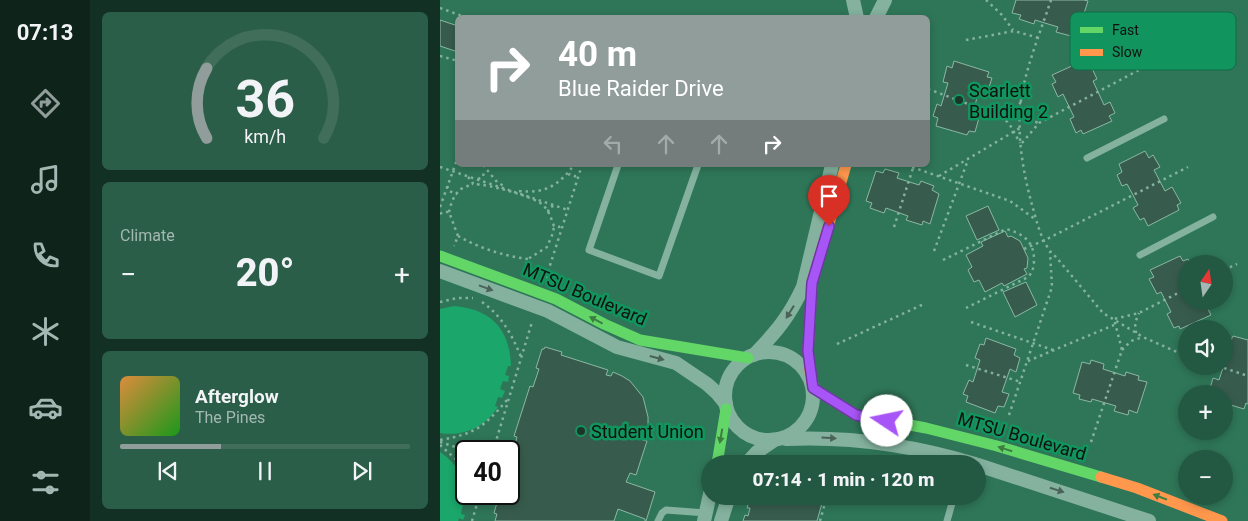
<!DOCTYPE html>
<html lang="en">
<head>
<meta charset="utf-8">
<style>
	body { margin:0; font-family:Roboto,sans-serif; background:#2b5e49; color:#f1f3f6; height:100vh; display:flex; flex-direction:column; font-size:19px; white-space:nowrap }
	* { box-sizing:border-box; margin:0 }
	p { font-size:16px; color:#a3b8b2 }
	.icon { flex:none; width:28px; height:28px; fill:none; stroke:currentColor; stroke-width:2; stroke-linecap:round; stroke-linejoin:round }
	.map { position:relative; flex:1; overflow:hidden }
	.sheet { display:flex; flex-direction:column; gap:12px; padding:12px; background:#133024; width:350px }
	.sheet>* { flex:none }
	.hud { position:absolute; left:15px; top:15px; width:475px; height:152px; border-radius:8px; box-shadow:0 2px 8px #0003; background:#919d9a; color:#fff; overflow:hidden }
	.needle { width:32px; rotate:13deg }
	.tools { position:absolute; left:738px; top:255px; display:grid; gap:10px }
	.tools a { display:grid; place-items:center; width:55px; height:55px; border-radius:50%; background:#235842; box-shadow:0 2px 8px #0003; font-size:25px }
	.speed { position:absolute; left:15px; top:440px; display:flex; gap:10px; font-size:25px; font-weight:700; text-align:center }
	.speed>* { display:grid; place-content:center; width:65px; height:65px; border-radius:50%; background:#235842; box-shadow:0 2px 8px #0003; line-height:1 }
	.speed .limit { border:2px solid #111; border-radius:8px; background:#fff; color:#111 }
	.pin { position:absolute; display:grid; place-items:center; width:42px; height:42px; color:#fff; margin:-51px -21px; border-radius:50% 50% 50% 0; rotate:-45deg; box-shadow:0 0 5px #0007 }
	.pin .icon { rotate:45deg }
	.me { position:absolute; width:55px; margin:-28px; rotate:281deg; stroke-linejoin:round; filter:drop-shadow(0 0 4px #0008) }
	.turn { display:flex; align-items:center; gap:18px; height:105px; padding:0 20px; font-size:22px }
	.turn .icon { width:65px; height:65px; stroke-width:2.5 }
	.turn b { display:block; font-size:35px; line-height:42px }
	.lanes { display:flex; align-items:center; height:48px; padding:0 20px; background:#0003; justify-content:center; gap:25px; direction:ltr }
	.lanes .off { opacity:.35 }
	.big { font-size:38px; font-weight:800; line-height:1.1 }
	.sheet .tile { flex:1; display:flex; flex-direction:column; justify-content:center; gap:8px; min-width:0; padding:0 18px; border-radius:8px; background:#2b5e49 }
	.sheet .dial { align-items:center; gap:0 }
	.dial svg { height:130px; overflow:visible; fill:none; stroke:#406e5b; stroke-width:7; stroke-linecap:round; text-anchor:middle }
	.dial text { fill:#f1f3f6; stroke:none }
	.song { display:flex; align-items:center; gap:15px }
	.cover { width:60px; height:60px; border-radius:8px; background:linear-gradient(135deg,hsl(30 70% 55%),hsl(120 70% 35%)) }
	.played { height:5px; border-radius:2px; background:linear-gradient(90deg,#919d9a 35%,#406e5b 35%) }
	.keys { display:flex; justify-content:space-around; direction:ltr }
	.heat { display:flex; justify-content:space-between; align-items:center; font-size:28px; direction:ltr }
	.trip { position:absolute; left:261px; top:455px; width:285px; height:50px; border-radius:25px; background:#235842; box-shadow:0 2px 8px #0003; font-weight:800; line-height:50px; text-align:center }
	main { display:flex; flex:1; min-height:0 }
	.tabs { display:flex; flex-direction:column; width:90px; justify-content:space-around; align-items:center; background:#0e231a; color:#a3b8b2 }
	.tabs .icon { width:35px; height:35px }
	.tabs .current { color:#919d9a }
	.tabs b { font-size:22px; color:#f1f3f6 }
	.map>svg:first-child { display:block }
	.green { fill:#1ba76b }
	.building { fill:#375c4d; stroke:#8cb7a4 }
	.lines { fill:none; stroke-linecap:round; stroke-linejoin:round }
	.path { stroke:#84b29f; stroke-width:2.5; stroke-dasharray:2.5 4; stroke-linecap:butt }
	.lane { stroke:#84b29f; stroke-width:7 }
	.street { stroke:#84b29f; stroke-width:14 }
	.fast { stroke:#63d668; stroke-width:11 }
	.slow { stroke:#ff974d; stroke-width:11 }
	.oneway { fill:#4a6258 }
	.oneway2 { fill:#3e7d41 }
	.route-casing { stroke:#6d37a1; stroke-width:12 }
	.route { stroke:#a855f7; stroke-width:9 }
	.poi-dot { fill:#1c342a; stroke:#11945d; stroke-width:2 }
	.labels { text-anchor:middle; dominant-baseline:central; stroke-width:5; stroke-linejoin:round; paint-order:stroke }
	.poi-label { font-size:18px; fill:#111; stroke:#11945d; text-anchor:start }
	.street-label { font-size:18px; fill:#111; stroke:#11945d }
	.key { fill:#11945d; stroke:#116d46; stroke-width:1 }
	.key-label { font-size:14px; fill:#111 }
</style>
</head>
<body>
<main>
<nav class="tabs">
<b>07:13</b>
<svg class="icon current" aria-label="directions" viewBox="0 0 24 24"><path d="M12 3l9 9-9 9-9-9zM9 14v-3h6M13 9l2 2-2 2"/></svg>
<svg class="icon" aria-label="music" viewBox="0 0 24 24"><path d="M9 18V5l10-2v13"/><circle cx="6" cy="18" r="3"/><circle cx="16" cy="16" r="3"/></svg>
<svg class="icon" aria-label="phone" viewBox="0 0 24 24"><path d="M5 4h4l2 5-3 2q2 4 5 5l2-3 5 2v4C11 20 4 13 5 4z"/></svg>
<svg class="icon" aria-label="climate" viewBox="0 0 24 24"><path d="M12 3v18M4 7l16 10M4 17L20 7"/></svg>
<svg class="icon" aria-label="car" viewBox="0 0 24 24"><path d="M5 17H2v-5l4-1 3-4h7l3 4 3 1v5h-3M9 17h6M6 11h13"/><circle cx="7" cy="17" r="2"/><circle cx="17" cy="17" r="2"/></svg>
<svg class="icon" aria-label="filters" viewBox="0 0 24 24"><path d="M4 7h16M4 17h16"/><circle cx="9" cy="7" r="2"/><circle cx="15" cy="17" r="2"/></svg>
</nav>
<section class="sheet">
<div class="tile dial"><svg viewBox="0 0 100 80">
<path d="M14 69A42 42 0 1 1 86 69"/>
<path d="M14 69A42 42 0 0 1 14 26" stroke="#919d9a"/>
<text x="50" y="56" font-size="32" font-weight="700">36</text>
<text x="50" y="72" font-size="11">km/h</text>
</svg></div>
<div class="tile"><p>Climate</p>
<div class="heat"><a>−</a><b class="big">20°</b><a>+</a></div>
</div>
<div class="tile">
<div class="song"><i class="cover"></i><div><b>Afterglow</b><p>The Pines</p></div></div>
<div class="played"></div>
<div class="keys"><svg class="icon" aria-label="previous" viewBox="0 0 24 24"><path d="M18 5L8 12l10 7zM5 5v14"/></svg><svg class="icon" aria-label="pause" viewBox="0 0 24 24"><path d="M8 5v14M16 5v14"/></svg><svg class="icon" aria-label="next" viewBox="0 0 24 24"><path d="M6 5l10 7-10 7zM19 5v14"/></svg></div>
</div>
</section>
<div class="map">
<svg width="808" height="521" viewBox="0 0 808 521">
	<rect width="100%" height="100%" fill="#2f7658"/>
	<g class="green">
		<path d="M14,306C51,309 70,329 71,366H68L65,375L69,376L68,382L63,381L60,389L65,391L62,398L58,397L55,406L58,407C45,427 24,437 0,433V309Z"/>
		<path d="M0,452C19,465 27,482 27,505L23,504L21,514L25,515L23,520L19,518L18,521H0Z"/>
	</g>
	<g class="building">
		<path d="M576,0H644L648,1L638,32L633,30L631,36L616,32L618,27L595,20L594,24L579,19L581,15L572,13Z"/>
		<path d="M0,20L18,26V52L0,46Z"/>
		<path d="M514,61L549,72L547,77L552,78L546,96L538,94L532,116L539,118L535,132L529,131L527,135L496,126L498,118L493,116L497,104L501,106L508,83L503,82L507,66L512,68Z"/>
		<path d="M643,61L646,66L650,64L657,79L653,81L664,105L670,102L675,113L669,116L672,121L643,134L641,130L636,133L630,119L634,117L623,94L618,97L612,84L616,82L612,75Z"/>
		<path d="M705,151L709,158L713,155L720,167L714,170L725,191L732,187L741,203L737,205L739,210L708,226L704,218L700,220L693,208L698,205L693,195L687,184L682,186L677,175L682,172L679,164Z"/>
		<path d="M445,169L459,173L457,178L479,185L481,181L494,186L492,190L499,194L490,224L483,221L482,225L466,220L468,216L446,208L444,213L430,208L432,203L426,201L436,171L443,173Z"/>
		<path d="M548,206L559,230L537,240L526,216Z"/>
		<path d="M565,231L568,237L571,236L580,241L588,258L587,268L584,269L587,274L564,286L562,283L545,292L539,280L534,282L528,270L532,267L526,255L543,246L541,242Z"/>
		<path d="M740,256L743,261L748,259L751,264H746V301H769L771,305L767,307L771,315L740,329L739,326L734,328L727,314L731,312L721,292L717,294L709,279L714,277L710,270Z"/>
		<path d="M586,282L597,305L575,317L563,292Z"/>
		<path d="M793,336L808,340V404L806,403L804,409L784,403V394L769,392L773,378L779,380L787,356L784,355V350L786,342H790Z"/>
		<path d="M546,338L576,349L574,355L580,358L576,372L570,369L562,392L569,394L564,407L558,406L555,413L526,402L528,396L523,394L529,380L533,382L540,360L535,358L540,344L544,345Z"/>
		<path d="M105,347L122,352L121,355L168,370L166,375L171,376L173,372L182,376L190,381L203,397L208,417V427L206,436L202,435L200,439L207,441L196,475L190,473L186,482L215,492L206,521H205V519L178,509L174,521H55L57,514L54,513L59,496L62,497L63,494H69V451H61L65,446L68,447L70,443L75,445L77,437L74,436L90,386L93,387L99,369L96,368L102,349H104Z"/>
		<path d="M651,360L664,364L663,369L685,376L686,372L699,376L698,380L707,382L697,413L689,410L688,415L674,411L676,406L652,399L651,402L639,399L640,395L633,393L642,362L650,364Z"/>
		<path d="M313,496H384L377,521H303L305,515L308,516L310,508H307L310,498H312Z"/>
	</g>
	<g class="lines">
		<g class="path">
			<path d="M546,0L562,15L573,30"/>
			<path d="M611,0C602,27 589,60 583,88C575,127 582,168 592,205C597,222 602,246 616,257L663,313L703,337L746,356"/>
			<path d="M0,8L28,18"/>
			<path d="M526,40L574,31L599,38"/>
			<path d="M0,56L18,61"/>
			<path d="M488,89L563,117L570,125L580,143"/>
			<path d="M581,110L587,119L599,123"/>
			<path d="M556,113C567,113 574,111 581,102"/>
			<path d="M582,143L599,123L699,70"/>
			<path d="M43,165L57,182L64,186"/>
			<path d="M466,165L570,201L595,219"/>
			<path d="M0,167L128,210"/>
			<path d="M128,175L130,174L135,176L136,180"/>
			<path d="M499,176L580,128"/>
			<path d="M28,177L32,181L33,184C47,184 93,196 103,205C109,211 111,218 114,226L119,227L123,225"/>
			<path d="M38,179L43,177L44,171"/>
			<path d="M7,186L9,191L16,194L21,189L32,184"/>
			<path d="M79,191C105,194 119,185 134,165"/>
			<path d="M0,207L18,157"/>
			<path d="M9,212L12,201L16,194"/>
			<path d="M108,212L109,208L115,205"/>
			<path d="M0,214L3,212H9L18,236L14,246"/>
			<path d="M454,227L473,168"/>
			<path d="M18,236C39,248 64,256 88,259"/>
			<path d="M584,249L605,240L748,167"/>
			<path d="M494,251L528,160"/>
			<path d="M503,260L566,229C582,233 594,241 594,259C594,266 593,272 588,277L526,308"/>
			<path d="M84,270L88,259L107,247L113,233L114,226"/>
			<path d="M784,270L797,264"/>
			<path d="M106,278L142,165"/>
			<path d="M0,302L17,298H33"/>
			<path d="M42,302C62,316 72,335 81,357"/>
			<path d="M531,322L613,350"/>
			<path d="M696,333L695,323L699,313"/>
			<path d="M397,344L484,304"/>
			<path d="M682,350L691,341L703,337"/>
			<path d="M588,361L674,325"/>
			<path d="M526,365L581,382"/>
			<path d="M778,366L808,376"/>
			<path d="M569,415L612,287L610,252"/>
			<path d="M0,440C35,434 44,427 67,400"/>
			<path d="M0,442L28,451"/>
			<path d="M651,442L682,350L674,319L699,313L746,289"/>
			<path d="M0,445L18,461L26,475"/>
			<path d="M53,451L92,322"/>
			<path d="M397,464L400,452"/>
			<path d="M35,494L37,501"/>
			<path d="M32,521L40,494"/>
			<path d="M380,521L387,496"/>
		</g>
		<g class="lane">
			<path d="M647,158L724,119"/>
			<path d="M178,165L149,250L219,276L258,165"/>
			<path d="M700,255L773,217"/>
			<path d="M218,521L222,513L226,510L266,513"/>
			<path d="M507,521L514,496"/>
		</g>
		<g class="street">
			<path d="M413,0L417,18"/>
			<path d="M436,18L445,0"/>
			<path d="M0,271L108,311L177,347L236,363L267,384L277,393L286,404"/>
			<circle cx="329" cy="396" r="44"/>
			<path d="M314,355C337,331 349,317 363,287L392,165"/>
			<path d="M346,439C412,436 472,445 535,464"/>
			<path d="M306,464L317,452L333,441"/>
			<path d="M538,465L709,521"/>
			<path d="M264,521L270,494"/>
			<path d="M281,521L289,496"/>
		</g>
		<g class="fast">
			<path d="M0,256L116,299L164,324L200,340L308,358"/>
			<path d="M373,388L416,415L486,428L557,446L661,477"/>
			<path d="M277,464L286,409"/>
		</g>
		<g class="slow">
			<path d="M371,381L368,351L372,283L406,165"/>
			<path d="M661,477L697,488L782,521"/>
		</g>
	</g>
	<defs><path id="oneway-solid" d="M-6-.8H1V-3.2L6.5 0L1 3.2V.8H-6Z" transform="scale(1.25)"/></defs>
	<g class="oneway">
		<use href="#oneway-solid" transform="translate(46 288) rotate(20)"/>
		<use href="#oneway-solid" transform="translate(350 312) rotate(122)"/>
		<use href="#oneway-solid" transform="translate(217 358) rotate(15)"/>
		<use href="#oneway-solid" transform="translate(389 438) rotate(3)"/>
		<use href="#oneway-solid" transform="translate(617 490) rotate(18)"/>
	</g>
	<g class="oneway2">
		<use href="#oneway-solid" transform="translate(156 320) rotate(-152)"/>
		<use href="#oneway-solid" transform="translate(281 436) rotate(100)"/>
		<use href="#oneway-solid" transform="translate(565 449) rotate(-163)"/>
		<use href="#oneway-solid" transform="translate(720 497) rotate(-159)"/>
	</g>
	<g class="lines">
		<g class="route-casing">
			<path id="route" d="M389,226L372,283L368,351L373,388L416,415L447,421"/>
		</g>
		<use href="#route" class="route"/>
	</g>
	<g class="poi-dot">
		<circle cx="519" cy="100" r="5"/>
		<circle cx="141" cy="431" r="5"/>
	</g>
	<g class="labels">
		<g class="poi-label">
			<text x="529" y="90">Scarlett<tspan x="529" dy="21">Building 2</tspan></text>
			<text x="151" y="431">Student Union</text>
		</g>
		<g class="street-label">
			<text transform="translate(145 294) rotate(23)">MTSU Boulevard</text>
			<text transform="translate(582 436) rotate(16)">MTSU Boulevard</text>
		</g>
	</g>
	<rect x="630" y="12" width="166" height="58" rx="8" class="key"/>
	<rect x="640" y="27" width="23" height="6" fill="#63d668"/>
	<rect x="640" y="49" width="23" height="7" fill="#ff974d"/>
	<g class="key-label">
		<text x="672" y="35">Fast</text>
		<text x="672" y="57">Slow</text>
	</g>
</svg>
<div class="tools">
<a><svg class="needle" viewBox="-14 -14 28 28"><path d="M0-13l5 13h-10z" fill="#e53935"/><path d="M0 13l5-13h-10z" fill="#a3b8b2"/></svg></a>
<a><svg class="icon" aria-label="sound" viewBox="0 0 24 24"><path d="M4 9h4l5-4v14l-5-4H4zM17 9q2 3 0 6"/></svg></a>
<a>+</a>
<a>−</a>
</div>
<div class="speed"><div class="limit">40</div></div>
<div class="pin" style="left:389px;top:226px;background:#d93025"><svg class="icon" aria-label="arrive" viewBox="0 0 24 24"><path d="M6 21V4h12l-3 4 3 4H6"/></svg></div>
<svg class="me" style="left:447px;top:421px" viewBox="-20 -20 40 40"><circle r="19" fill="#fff"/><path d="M0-13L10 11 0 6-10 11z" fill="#a855f7"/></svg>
<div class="trip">07:14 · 1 min · 120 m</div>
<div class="hud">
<div class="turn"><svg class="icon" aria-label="right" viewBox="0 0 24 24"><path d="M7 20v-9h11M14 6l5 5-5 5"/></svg><div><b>40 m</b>Blue Raider Drive</div></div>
<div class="lanes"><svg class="icon off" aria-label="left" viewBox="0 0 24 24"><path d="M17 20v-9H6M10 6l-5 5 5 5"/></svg><svg class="icon off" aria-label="ahead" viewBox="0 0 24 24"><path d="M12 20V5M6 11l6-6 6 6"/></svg><svg class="icon off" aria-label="ahead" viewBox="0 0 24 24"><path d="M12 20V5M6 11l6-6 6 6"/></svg><svg class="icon" aria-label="right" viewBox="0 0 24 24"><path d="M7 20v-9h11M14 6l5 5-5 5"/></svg></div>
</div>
</div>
</main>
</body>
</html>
